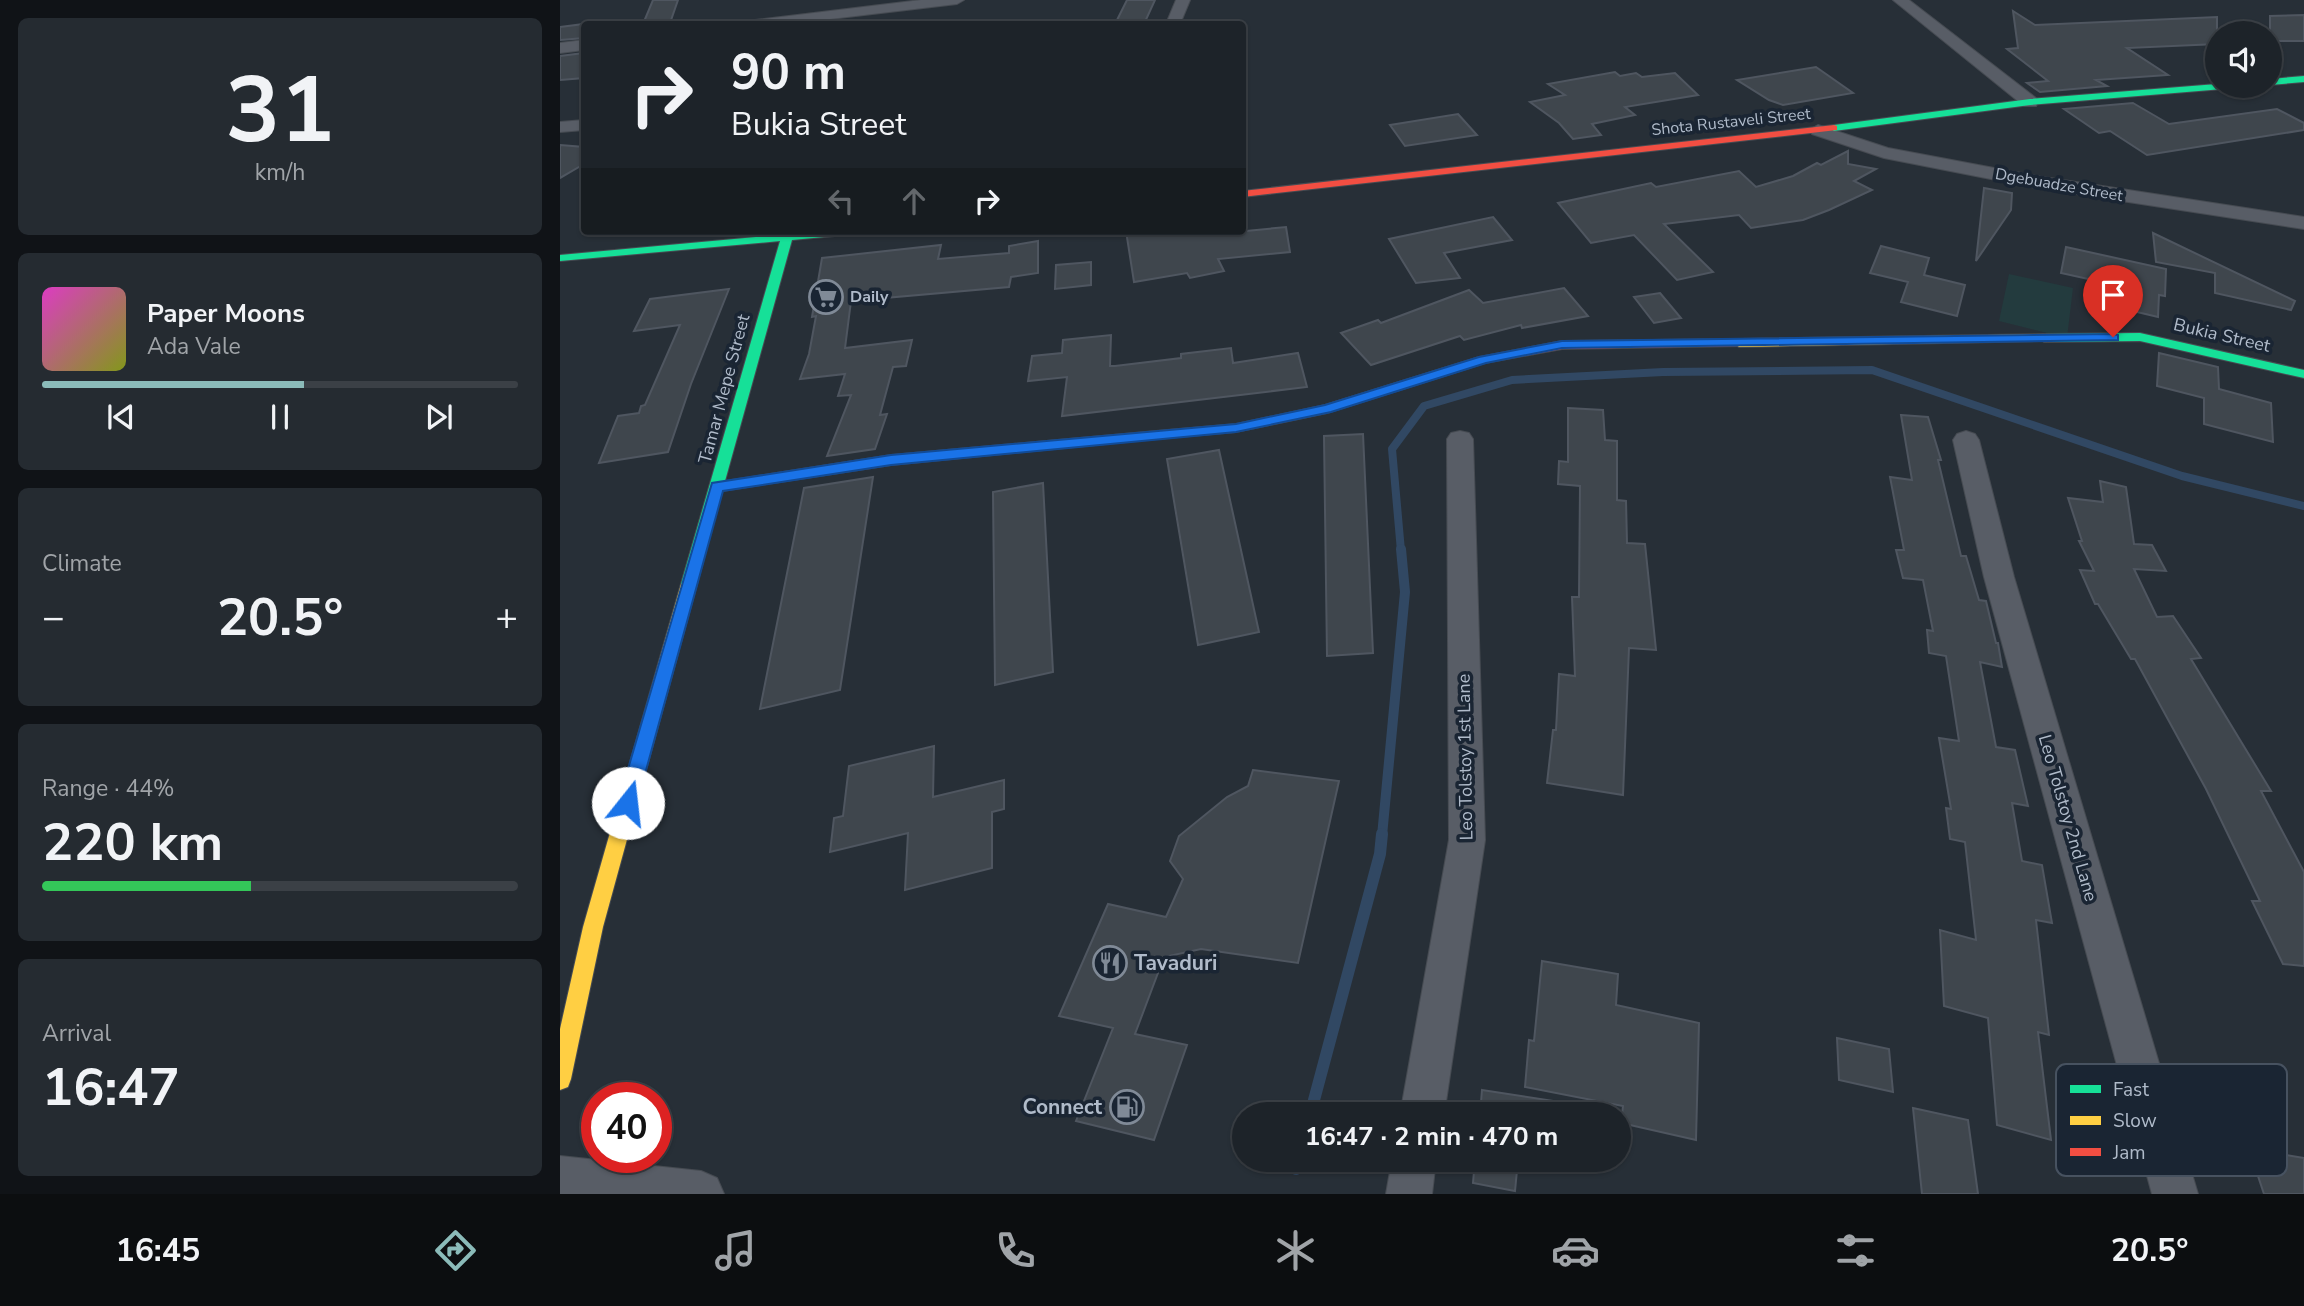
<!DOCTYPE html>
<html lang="en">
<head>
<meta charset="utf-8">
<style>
	body { margin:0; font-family:"Nunito Sans",sans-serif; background:#252b31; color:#f1f3f6; height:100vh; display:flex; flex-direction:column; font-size:26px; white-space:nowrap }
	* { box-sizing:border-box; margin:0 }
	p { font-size:23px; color:#a0a4a8 }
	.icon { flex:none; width:38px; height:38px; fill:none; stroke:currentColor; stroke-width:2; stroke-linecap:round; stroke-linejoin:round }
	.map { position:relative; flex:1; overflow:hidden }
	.side { display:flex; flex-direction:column; gap:18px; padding:18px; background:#101317; width:560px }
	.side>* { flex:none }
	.guide { position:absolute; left:21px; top:21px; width:665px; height:214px; border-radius:7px; box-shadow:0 2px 5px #0004,0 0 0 2px #3b4046; background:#1d2329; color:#f1f3f6; overflow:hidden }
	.controls { position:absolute; left:1645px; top:21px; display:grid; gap:14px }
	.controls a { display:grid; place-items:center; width:77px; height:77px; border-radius:50%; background:#1d2329; box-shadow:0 2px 5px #0004,0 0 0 2px #3b4046; font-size:35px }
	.speed { position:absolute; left:21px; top:1082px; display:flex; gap:14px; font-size:35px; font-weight:700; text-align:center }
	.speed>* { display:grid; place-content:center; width:91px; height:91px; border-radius:50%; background:#1d2329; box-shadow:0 2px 5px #0004,0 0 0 2px #3b4046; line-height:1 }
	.speed .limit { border:10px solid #d22; background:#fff; color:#111 }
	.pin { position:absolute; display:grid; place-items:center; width:60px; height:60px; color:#fff; margin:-72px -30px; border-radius:50% 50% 50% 0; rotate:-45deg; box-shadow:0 0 7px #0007 }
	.pin .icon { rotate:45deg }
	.me { position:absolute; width:77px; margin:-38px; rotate:16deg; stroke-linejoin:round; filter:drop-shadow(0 0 5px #0008) }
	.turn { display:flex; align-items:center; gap:24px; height:147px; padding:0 35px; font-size:32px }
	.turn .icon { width:91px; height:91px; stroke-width:2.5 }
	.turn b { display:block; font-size:49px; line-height:60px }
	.lanes { display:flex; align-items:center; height:66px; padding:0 35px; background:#0003; justify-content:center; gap:35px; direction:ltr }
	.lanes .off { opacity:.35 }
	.big { font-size:52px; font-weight:700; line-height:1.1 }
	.side .widget { flex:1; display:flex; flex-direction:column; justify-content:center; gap:10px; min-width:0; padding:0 24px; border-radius:10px; background:#252b31 }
	.side .dial { align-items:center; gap:0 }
	.dial b { font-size:91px; line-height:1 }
	.song { display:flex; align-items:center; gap:21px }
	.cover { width:84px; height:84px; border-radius:10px; background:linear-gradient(135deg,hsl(310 70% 55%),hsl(70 70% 35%)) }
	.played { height:7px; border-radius:4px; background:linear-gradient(90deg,#8bbbb9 55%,#3b4046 55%) }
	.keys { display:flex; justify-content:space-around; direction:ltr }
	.heat { display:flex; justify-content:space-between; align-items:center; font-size:38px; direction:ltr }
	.charge { height:10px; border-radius:5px; background:linear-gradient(90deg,#34c759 44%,#3b4046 0) }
	.trip { position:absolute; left:672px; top:1102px; width:399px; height:70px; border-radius:35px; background:#1d2329; box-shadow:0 2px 5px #0004,0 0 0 2px #3b4046; font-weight:700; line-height:70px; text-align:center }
	.tab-bar { display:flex; height:112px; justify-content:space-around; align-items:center; background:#0c0e10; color:#a0a4a8 }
	.tab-bar .icon { width:49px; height:49px }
	.tab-bar .active { color:#8bbbb9 }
	.tab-bar b { font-size:32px; color:#f1f3f6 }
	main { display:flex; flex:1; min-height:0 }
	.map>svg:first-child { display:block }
	.green { fill:#233b3e }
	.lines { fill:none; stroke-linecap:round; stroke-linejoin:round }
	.stream-far2 { stroke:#314863; stroke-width:8 }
	.stream-far1 { stroke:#314863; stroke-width:10 }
	.stream { stroke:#314863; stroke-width:12 }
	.building { fill:#3f464d; stroke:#4f5660; stroke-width:2 }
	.street-casing { stroke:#464b52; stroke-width:2 }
	.fast-casing { stroke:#464b52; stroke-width:2 }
	.slow-casing { stroke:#464b52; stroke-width:2 }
	.jam-casing { stroke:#464b52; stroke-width:2 }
	.street { fill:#585d66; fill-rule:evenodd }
	.fast { fill:#16e098; fill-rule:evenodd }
	.slow { fill:#ffcf43; fill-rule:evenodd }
	.jam { fill:#f24e42; fill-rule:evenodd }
	.route { fill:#1a73e8; stroke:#114b97; stroke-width:2 }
	.labels { text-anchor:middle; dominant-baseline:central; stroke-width:7; stroke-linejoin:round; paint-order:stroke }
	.far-street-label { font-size:16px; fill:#b0bbca; stroke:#1a2533 }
	.far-poi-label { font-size:16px; font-weight:bold; fill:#b0bbca; stroke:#1a2533; text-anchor:start }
	.street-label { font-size:18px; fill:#b0bbca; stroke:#1a2533 }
	.near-poi-label { font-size:21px; font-weight:bold; fill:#b0bbca; stroke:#1a2533; text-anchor:start }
	.key { fill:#1a2533; stroke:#475260; stroke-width:2 }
	.key-label { font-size:19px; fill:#b0bbca }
</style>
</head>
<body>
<main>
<section class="side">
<div class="widget dial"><b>31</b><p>km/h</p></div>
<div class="widget">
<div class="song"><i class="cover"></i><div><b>Paper Moons</b><p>Ada Vale</p></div></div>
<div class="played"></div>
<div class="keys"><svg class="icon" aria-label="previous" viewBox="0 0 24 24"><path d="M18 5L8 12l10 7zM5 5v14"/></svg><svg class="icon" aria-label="pause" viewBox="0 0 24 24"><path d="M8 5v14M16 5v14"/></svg><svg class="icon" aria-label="next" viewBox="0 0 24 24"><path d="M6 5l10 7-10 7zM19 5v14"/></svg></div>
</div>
<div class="widget"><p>Climate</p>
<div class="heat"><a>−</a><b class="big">20.5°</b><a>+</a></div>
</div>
<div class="widget"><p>Range · 44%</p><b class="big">220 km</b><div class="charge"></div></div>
<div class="widget"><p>Arrival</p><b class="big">16:47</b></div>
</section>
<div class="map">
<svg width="1744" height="1194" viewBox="0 0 1744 1194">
	<rect width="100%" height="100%" fill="#272f37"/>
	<path class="green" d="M1449,274L1513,288L1507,338L1439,321Z"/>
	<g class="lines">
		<path class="stream-far2" d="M841,551L832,449L864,406L952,380L1103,372L1312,370L1622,476L1744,506"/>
		<path class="stream-far1" d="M822,836L845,592L841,549"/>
		<g class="stream">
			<path d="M750,1115L820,854L822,834"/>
			<path d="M736,1169L738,1160"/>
		</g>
	</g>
	<g class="building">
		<path d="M93,0H118L110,23L83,24Z"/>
		<path d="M567,0H595L584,24H555Z"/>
		<path d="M1453,11L1475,25L1657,17V44L1567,48L1608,75L1536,80L1547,86L1480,92L1467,83L1488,81L1447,49L1458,48Z"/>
		<path d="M1744,15V41H1710V16Z"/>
		<path d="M24,24V38L0,40V27Z"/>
		<path d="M24,53V78L0,80V56Z"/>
		<path d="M1256,67L1293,93L1223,105L1209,100L1177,80Z"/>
		<path d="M1055,72L1060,76L1076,73L1082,77L1115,73L1138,95L1065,107L1075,115L1032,124L1041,135L1013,139L999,123L970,102L1005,95L988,84Z"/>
		<path d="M1573,103L1609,124L1717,109L1744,123V130L1587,155L1550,131L1539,133L1504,109Z"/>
		<path d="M898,114L917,135L845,146L830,125Z"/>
		<path d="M0,145L24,147V164L0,178Z"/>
		<path d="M1288,151V164L1316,169L1294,181L1312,190L1269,210L1243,220L1191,228L1179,215L1104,224L1153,272L1117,280L1074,235L1031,243L998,203L1091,183L1096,187L1179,171L1196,187L1233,176L1257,163L1261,165Z"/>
		<path d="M1424,188L1452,193L1451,210L1416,261Z"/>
		<path d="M933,217L952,240L884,253L900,278L856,283L829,239Z"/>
		<path d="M726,227L730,252L658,259L664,271L630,278L627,273L574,282L566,231H686Z"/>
		<path d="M1593,233L1735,301L1731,310L1655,293V273L1596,262Z"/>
		<path d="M478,241V273L451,277L449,287L291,301L285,348L352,340L346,366L333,367L320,415L327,414L315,449L267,456L291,395L278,396L285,374L240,379L249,354L256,316L252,317L262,258L381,245L378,259L449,253V246Z"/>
		<path d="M1321,246L1369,258L1364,275L1405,285L1397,316L1341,302L1348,282L1310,273Z"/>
		<path d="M1506,247L1606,269L1605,296L1599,295L1598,317L1539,303L1542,282L1501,273Z"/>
		<path d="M531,262V285L495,289L496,265Z"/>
		<path d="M1004,288L1028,316L962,328L961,325L904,340L900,336L811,365L781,333L818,320L821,323L909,290L923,303Z"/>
		<path d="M169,289L131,384L108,452L39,463L58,416L79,413L81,406L85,405L120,325L74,331L90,299Z"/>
		<path d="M1100,293L1121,318L1094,323L1074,297Z"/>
		<path d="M551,335L550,366H555L621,358V354L671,348L673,363L738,353L747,387L502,416L507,377L468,381L472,356L502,353L503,340Z"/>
		<path d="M1599,353L1658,367L1659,389L1711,403L1713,442L1644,424V398L1597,386Z"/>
		<path d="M1008,408L1043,410L1045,440L1057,441V500L1066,501L1067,543L1085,544L1096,650L1069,648L1063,795L987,783L993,730H996L999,674L1015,676L1012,597H1019L1020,486L998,484L999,461L1008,462Z"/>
		<path d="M1341,415L1368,417L1381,460H1378L1401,556H1406L1419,600L1426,601L1436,643H1438L1442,667L1420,662L1436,747L1455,750L1468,806L1452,803L1462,861L1482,865L1492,923L1476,920L1489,1035L1478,1032L1491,1140L1437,1125L1428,1018L1384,1006L1380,930L1416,940L1405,842L1390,839L1386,808L1391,809L1379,738L1399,741L1386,656L1369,653L1367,630L1373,631L1363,580L1343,578L1336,550H1344L1330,477L1352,480Z"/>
		<path d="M803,434L813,653L767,656L764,436Z"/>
		<path d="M659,450L699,632L638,645L607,459Z"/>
		<path d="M313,477L280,690L200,709L244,488Z"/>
		<path d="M1540,481L1566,487L1574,544L1592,545L1606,571L1574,569L1597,617L1613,616L1641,658L1631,659L1711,791H1701L1744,872V966L1723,964L1692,901H1700L1646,789L1575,659H1571L1538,604H1535L1520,570L1534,571L1519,541H1522L1508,498L1543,502Z"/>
		<path d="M483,483L493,672L435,685L433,492Z"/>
		<path d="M374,746L373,797L444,780V809L432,812V868L345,890L348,833L270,852L274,818L283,816L289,766Z"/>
		<path d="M693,770L779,781L738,963L641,949L604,957L575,1034L627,1045L594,1140L516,1121L553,1028L499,1016L548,904L606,917L623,879L610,861L619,836L667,797L688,786Z"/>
		<path d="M982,961L1058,974L1056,1005L1139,1023L1136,1140L1061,1123L1063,1106L965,1087L969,1040L974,1041Z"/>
		<path d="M1277,1038L1329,1049L1333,1092L1279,1080Z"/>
		<path d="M922,1090L994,1101L993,1115H920Z"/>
		<path d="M1353,1108L1408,1120L1418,1194H1362Z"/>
		<path d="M1689,1149L1744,1158V1194H1704Z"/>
		<path d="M915,1160H958L955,1191L913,1183Z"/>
	</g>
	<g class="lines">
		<g class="street-casing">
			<g id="street">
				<path d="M361,0H404L397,4L228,24H188L195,20Z"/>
				<path d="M616,0H630L620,24H606Z"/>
				<path d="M1333,0H1349L1476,98L1478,102L1476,106H1464Z"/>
				<path d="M24,40V50L0,53V43Z"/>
				<path d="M24,120V130L0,132V122Z"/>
				<path d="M1258,125L1328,148L1477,176L1744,217V229L1477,188L1324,158L1252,134L1249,130Z"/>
				<path d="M900,431L909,433L913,439L925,840L884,1115H840L889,840L887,439L891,433Z"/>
				<path d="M1406,431L1415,434L1419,440L1454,577L1638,1194H1592L1424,577L1393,440L1397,434Z"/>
				<path d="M0,1156L141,1171L157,1178L164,1194H0Z"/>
				<path d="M832,1160H876L872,1194H826Z"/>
			</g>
		</g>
		<g class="fast-casing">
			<g id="fast">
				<path d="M1744,76V82L1710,85V79Z"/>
				<path d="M1657,84L1667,86L1663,89L1470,105L1274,131L1269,128L1274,125L1470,99Z"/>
				<path d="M261,231H301L296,234L232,240L165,481L331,455L607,430L614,434L607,438L331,465L162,491L137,584L135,588H123L121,584L220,241L0,261V255Z"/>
				<path d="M1580,333L1744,370V378L1580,341L1484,342L1478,338L1484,334Z"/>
			</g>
		</g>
		<g class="slow-casing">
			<g id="slow">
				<path d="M1484,334L1490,338L1488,341L1179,347L1173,343L1179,339Z"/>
				<path d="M129,578L137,584L43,927L11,1079L8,1087L0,1090V1029L23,927L121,584Z"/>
			</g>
		</g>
		<g class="jam-casing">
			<g id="jam">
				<path d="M1274,125L1277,126V130L682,197V191Z"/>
				<path d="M1179,339L1183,340V346L1002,349L925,363L767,413L676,432L607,438L600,434L607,430L676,424L765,405L919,357L1002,341Z"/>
			</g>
		</g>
		<use href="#street" class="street"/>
		<use href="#fast" class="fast"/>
		<use href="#slow" class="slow"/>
		<use href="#jam" class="jam"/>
	</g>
	<path class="route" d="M1553,334L1558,335V340L1002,348L926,363L771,412L676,432L331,465L163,491L77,803L74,809L68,811L61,809L58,803L152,483L331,455L676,424L765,405L919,357L1002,341Z"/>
	<defs>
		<g id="supermarket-ring" transform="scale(1.75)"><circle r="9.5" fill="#1a2533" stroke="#808a97" stroke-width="1.5"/><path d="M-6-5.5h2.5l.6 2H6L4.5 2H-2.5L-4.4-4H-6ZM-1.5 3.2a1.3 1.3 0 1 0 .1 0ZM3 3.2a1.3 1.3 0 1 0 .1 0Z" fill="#808a97"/></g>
		<g id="restaurant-ring" transform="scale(1.75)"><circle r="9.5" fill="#1a2533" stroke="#808a97" stroke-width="1.5"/><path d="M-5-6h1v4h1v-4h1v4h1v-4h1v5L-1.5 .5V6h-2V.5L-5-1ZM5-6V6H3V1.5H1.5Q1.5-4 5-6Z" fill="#808a97"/></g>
		<g id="fuel-ring" transform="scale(1.75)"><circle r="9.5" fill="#1a2533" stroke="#808a97" stroke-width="1.5"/><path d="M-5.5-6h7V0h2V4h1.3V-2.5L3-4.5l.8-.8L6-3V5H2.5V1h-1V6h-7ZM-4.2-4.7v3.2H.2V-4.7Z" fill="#808a97"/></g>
	</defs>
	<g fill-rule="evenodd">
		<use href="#supermarket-ring" x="266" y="297"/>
		<use href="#restaurant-ring" x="550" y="963"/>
		<use href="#fuel-ring" x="567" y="1107"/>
	</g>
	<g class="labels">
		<g class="far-street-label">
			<text transform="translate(1171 122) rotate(-6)">Shota Rustaveli Street</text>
			<text transform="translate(1499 185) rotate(10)">Dgebuadze Street</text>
		</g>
		<g class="far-poi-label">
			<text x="290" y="297">Daily</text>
		</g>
		<g class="street-label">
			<text transform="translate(1662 335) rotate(13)">Bukia Street</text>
			<text transform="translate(164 389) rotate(-75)">Tamar Mepe Street</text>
			<text transform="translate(905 757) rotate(-91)">Leo Tolstoy 1st Lane</text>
			<text transform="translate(1508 818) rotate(74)">Leo Tolstoy 2nd Lane</text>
		</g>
		<g class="near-poi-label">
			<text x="574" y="963">Tavaduri</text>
			<text x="542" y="1107" text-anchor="end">Connect</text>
		</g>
	</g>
	<rect x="1496" y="1064" width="231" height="112" rx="10" class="key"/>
	<rect x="1510" y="1085" width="31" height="8" fill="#16e098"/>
	<rect x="1510" y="1116" width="31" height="9" fill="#ffcf43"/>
	<rect x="1510" y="1148" width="31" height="8" fill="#f24e42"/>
	<g class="key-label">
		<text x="1553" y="1096">Fast</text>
		<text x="1553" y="1127">Slow</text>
		<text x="1553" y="1159">Jam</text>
	</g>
</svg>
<div class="controls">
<a><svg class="icon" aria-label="sound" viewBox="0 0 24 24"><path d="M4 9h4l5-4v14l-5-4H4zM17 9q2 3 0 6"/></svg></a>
</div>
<div class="speed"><div class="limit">40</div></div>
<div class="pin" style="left:1553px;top:337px;background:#d93025"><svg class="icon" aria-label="arrive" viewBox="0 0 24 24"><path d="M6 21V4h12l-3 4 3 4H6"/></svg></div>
<svg class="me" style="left:68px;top:803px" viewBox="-20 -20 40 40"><circle r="19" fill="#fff"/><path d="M0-13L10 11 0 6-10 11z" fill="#1a73e8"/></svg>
<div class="trip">16:47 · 2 min · 470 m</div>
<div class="guide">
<div class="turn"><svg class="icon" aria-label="right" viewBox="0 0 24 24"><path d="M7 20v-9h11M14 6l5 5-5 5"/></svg><div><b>90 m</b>Bukia Street</div></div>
<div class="lanes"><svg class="icon off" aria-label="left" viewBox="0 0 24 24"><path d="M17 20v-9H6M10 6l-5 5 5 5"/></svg><svg class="icon off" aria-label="ahead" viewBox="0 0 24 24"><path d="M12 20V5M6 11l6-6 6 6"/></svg><svg class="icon" aria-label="right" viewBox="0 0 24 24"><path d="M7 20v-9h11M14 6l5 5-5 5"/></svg></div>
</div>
</div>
</main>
<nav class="tab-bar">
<b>16:45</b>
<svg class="icon active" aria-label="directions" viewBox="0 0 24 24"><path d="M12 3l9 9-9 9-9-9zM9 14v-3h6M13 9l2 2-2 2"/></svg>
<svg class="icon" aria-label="music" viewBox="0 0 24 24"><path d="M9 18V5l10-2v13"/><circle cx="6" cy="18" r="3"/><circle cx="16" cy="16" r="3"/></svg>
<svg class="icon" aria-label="phone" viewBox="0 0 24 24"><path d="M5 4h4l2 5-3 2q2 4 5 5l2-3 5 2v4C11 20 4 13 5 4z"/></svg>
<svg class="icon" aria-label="climate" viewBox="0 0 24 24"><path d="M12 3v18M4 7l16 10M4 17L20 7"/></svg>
<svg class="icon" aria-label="car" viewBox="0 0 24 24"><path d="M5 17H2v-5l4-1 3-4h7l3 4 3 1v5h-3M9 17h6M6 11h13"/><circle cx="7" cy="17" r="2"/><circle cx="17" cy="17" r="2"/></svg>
<svg class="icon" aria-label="filters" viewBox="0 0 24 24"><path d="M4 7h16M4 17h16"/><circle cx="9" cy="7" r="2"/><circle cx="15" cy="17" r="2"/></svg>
<b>20.5°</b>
</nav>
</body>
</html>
